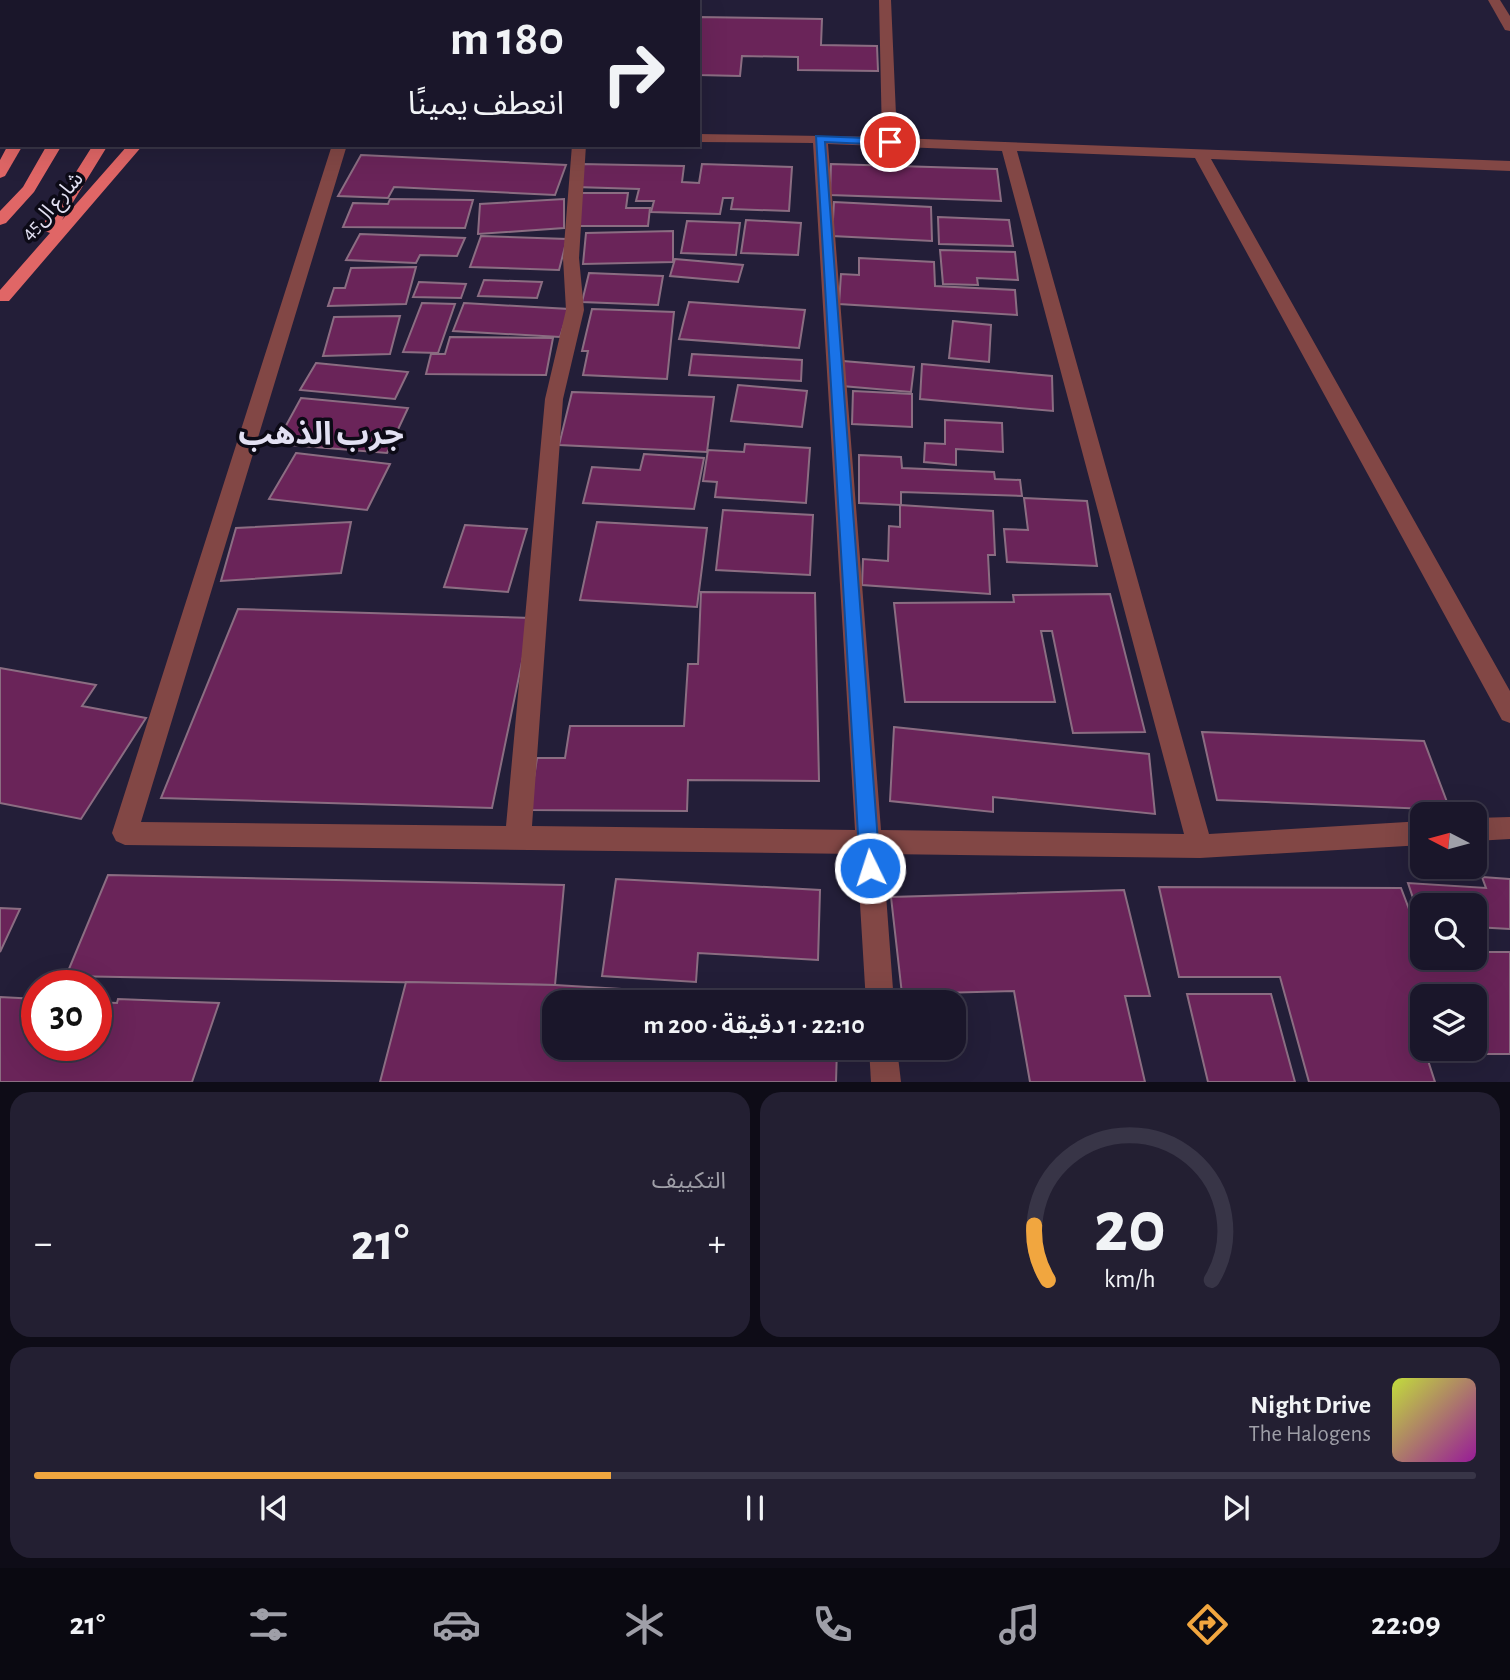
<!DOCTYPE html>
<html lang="ar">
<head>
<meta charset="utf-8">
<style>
	body { margin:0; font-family:"Alegreya Sans","Noto Sans Arabic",sans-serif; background:#231f32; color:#f1f3f6; direction:rtl; height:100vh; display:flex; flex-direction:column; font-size:26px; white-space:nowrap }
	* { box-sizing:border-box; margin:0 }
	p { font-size:23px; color:#9f9fa8 }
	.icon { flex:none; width:38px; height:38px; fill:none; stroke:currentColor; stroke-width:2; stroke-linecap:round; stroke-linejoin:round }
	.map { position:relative; height:1082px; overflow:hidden; direction:ltr }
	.sheet { display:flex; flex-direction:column; gap:10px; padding:10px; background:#0e0c17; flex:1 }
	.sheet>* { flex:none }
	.top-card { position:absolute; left:0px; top:0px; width:700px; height:147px; box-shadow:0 7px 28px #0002,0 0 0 2px #383547; direction:rtl; background:#1a162a; color:#f1f3f6; overflow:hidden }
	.needle { width:46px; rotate:276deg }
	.fabs { position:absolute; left:1410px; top:802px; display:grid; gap:14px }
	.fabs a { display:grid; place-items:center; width:77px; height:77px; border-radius:14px; background:#1a162a; box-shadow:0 7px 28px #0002,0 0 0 2px #383547; font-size:35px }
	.speed { position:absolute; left:21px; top:970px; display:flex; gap:14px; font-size:35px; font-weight:700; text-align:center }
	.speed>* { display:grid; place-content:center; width:91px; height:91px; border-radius:50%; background:#1a162a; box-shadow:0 7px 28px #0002,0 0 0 2px #383547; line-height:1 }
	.speed .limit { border:10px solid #d22; background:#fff; color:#111 }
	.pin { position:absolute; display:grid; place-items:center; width:60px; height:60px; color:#fff; margin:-30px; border:4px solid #fff; border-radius:50%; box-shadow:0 2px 7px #0007 }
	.me { position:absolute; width:77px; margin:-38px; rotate:356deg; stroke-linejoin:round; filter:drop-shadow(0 0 5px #0008) }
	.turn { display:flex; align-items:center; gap:24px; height:147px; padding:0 21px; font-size:32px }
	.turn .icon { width:91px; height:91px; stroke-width:2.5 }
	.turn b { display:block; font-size:49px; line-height:60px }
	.big { font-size:52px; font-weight:600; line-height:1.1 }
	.sheet .tile { flex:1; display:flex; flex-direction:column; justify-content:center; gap:10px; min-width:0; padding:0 24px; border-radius:21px; background:#231f32 }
	.sheet .dial { align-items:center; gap:0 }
	.dial svg { height:182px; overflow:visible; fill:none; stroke:#383547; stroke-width:7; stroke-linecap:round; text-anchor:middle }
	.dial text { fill:#f1f3f6; stroke:none }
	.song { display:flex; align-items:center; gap:21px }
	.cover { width:84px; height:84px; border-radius:10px; background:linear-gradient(135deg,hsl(70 70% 55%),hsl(300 70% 35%)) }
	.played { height:7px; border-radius:4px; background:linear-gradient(90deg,#f1a63f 40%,#383547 40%) }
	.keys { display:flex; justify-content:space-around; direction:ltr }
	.heat { display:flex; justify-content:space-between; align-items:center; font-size:38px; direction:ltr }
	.sheet .tiles { flex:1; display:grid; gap:10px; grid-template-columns:1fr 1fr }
	.tile:last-child { grid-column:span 2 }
	.trip { position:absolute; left:542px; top:990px; width:424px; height:70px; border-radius:21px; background:#1a162a; box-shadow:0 7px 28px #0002,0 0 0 2px #383547; font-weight:600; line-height:70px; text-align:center; direction:rtl }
	.tabs { display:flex; height:112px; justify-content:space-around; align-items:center; background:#0a0911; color:#9f9fa8 }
	.tabs .icon { width:49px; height:49px }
	.tabs .on { color:#f1a63f }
	.tabs b { font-size:32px; color:#f1f3f6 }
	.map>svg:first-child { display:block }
	.building { fill:#6a2459; stroke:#8b6d82; stroke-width:2; fill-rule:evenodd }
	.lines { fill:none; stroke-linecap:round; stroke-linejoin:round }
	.street { fill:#824745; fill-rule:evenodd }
	.primary { fill:#e06666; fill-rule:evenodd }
	.route { fill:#1a73e8; stroke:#114b97; stroke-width:2 }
	.labels { text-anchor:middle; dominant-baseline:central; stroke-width:7; stroke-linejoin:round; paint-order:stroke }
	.far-street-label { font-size:21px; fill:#e2e0f2; stroke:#0c0a16 }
	.district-label { font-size:32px; font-weight:bold; fill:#e2e0f2; stroke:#0c0a16 }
</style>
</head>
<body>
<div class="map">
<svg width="1510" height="1082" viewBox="0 0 1510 1082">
	<rect width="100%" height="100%" fill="#231e38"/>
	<g class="building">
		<path d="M698,17L822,19L821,45L877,46L878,71L798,70V57L742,56L740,76L698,75Z"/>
		<path d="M361,155L566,165L555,195L394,187L388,198L338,196Z"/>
		<path d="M580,164L684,166L682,182L699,183L702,164L792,167L789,211L731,209L733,198H723L720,214L651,212L654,201H636L639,189L576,187Z"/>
		<path d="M831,164L997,169L1001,201L830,195Z"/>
		<path d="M581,193H628L626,208H650L648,226H575Z"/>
		<path d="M390,199L473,200L465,228L343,227L353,203L388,204Z"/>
		<path d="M564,199V228L478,234L480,204Z"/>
		<path d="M834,202L931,207L932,241L832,236Z"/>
		<path d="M938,217L1009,220L1013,246L939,244Z"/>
		<path d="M746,220L801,223L798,255L741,253Z"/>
		<path d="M687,221L740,223L736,255L681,253Z"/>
		<path d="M673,231V262L583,264L586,233Z"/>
		<path d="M360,234L465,238L457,256L420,255L416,263L346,260Z"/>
		<path d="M481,236L567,239L559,270L470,267Z"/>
		<path d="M940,250L1015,252L1018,280L977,278L978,285L943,284Z"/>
		<path d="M859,258L934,262L935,286L1015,290L1017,315L839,304L841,274L859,275Z"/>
		<path d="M675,259L743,265L738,282L670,276Z"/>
		<path d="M416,267L406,304L328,306L334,288H345L351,268Z"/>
		<path d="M589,273L663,276L658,305L582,302Z"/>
		<path d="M484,280L542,282L537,298L478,296Z"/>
		<path d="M419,282L466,284L461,298L413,297Z"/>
		<path d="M689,302L805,310L799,348L679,339Z"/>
		<path d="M422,303L455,304L438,353L403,352Z"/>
		<path d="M464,303L569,309L560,337L453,331Z"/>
		<path d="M592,309L674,312L667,379L583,375L588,351H582Z"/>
		<path d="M400,316L390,354L323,356L334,317Z"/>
		<path d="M953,321L991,325L989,362L949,358Z"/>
		<path d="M450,337L553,338L546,375L426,374L431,354H445Z"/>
		<path d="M692,354L802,360L801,381L689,375Z"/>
		<path d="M843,361L914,367L911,392L842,386Z"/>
		<path d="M316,363L408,372L395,399L300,390Z"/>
		<path d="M922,364L1052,376L1053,411L920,399Z"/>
		<path d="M738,385L807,391L802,427L731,421Z"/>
		<path d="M853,391L912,394V427L852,424Z"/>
		<path d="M572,392L714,397L707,452L559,445Z"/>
		<path d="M301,398L408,408L387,453L276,444Z"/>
		<path d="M945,420L1002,423L1003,452L956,449V465L924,462L925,443L945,444Z"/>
		<path d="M745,444L810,448L806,503L715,497L717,482L703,481L708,450L744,452Z"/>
		<path d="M296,453L390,464L367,510L269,499Z"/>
		<path d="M644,454L704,458L694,509L583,503L592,467L640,470Z"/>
		<path d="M859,455L901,457L902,468L994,472L995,479L1020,480L1022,496L901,492V505L859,503Z"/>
		<path d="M1024,498L1087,501L1097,566L1007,562L1004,529L1028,530Z"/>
		<path d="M900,505L993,511L995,555H988L990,594L862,585L863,559L888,561L889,526L900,527Z"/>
		<path d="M723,510L813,515L810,575L716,570Z"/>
		<path d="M351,522L341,573L221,581L236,528Z"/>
		<path d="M597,522L707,528L697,607L580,600Z"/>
		<path d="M465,525L527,529L508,592L444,587Z"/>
		<path d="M701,592L815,593L819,781L688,780L687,811L529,810L537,758H565L570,726H684L688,664H698Z"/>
		<path d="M1110,594L1145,732L1073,733L1052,631H1041L1055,702H905L894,603L1014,602L1013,595Z"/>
		<path d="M238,609L531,618L492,808L161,798Z"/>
		<path d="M0,668L96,685L82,706L146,718L81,819L0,803Z"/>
		<path d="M894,727L1149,754L1155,814L993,797V812L890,801Z"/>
		<path d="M1202,732L1424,741L1450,810L1217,800Z"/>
		<path d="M108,875L564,885L555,985L66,976Z"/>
		<path d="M1482,877L1510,879V929L1475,927V905H1423L1422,925L1408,883L1486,888Z"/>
		<path d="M616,879L820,890L818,960L698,953L696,982L602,976Z"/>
		<path d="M1159,887L1401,888L1423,946V957H1475V952H1510V1054H1461L1459,1049L1424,1048L1435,1082H1309L1280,977H1179ZM1423,996H1475V1048H1423Z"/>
		<path d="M1124,890L1150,996H1125L1145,1082H1030L1014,991L902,994L891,897Z"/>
		<path d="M0,908L20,909L0,952Z"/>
		<path d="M406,982L555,985L838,1002L555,1003V1048H837L836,1082H380Z"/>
		<path d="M1187,994H1271L1295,1082H1208Z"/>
		<path d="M0,997L37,999V1045H96V1002L117,1003L118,999L219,1003L192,1082H0Z"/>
	</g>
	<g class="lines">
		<g class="street">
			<rect x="388" y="0" width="12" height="2"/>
			<path d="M879,0H891L897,138L1510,161V171L1211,159L1510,691V723L1502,720L1195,158L1017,151L1209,834L1423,821V845L1200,858L883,854L894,1003H866L857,854L125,845L116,841L112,833L332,145H347L141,822L506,826L545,399L566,310L563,258L572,145H586L579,258L584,310L563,399L532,826L855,830L813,143L698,142V134L882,137ZM828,144L1002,151L1184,834L881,830Z"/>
			<path d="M1488,0H1500L1510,16V31L1505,30Z"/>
			<path d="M1510,817V839L1475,841V818Z"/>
			<path d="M869,1048H897L901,1082H871Z"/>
		</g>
		<g class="primary">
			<path d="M90,0H102L89,2Z"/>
			<rect x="128" y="0" width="12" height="2"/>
			<path d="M166,0H178L165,2Z"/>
			<path d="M194,0H206L193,2Z"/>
			<path d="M8,145H23L5,176L0,178V160Z"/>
			<path d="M47,145H62L34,192L6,223L0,225V211L23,187Z"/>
			<path d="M93,145H108L62,220L128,145H143L9,301H0V290L50,233L40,229Z"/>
		</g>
	</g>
	<path class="route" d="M816,136L890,139L896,142L890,145L825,142L880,868L877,874L870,877L863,874L860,868Z"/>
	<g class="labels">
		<g class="far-street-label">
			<text transform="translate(52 206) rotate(-49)">شارع ال45</text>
		</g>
		<g class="district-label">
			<text x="321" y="434">جرب الذهب</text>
		</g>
	</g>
</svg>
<div class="fabs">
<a><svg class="needle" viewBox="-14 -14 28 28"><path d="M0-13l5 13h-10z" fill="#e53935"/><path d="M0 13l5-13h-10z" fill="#9f9fa8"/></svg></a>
<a><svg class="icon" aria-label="search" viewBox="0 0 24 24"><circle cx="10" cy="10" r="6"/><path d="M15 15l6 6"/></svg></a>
<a><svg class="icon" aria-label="layers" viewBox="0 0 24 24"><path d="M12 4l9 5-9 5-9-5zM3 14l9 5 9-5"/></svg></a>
</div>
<div class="speed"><div class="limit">30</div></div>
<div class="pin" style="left:890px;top:142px;background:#d93025"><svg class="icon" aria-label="arrive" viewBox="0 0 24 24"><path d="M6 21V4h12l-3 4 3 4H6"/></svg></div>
<svg class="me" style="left:870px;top:868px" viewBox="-20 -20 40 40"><circle r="17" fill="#1a73e8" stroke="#fff" stroke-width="3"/><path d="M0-11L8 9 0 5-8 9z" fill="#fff"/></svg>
<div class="trip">22:10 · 1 دقيقة · 200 m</div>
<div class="top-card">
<div class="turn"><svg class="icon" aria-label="right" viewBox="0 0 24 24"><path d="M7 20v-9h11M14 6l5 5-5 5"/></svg><div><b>180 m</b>انعطف يمينًا</div></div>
</div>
</div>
<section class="sheet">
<div class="tiles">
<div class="tile dial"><svg viewBox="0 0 100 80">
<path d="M14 69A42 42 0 1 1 86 69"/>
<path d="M14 69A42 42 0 0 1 8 45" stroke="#f1a63f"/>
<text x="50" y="56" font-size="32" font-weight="700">20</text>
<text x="50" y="72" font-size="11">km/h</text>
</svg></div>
<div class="tile"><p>التكييف</p>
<div class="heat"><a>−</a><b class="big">21°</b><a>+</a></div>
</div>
<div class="tile">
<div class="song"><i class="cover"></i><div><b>Night Drive</b><p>The Halogens</p></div></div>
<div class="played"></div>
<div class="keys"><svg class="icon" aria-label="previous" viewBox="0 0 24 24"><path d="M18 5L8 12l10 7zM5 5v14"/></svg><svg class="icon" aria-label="pause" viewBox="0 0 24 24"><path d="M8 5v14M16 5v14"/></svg><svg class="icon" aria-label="next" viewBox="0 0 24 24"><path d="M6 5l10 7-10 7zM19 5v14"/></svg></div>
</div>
</div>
</section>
<nav class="tabs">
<b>22:09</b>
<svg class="icon on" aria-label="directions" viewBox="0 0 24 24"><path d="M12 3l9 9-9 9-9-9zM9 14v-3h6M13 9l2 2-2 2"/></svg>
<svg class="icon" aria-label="music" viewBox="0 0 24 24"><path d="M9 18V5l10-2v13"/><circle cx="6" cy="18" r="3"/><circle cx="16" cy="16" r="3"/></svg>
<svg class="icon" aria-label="phone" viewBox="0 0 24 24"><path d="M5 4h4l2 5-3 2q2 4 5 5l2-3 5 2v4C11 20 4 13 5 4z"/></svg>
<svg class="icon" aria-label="climate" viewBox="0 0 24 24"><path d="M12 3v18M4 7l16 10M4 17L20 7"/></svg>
<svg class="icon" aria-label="car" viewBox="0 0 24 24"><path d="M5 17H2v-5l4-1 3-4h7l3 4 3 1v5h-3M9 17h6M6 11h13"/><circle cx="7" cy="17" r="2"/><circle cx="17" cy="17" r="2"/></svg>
<svg class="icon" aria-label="filters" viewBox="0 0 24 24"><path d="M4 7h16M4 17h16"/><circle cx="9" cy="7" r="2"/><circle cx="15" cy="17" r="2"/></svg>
<b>21°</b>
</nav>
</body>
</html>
